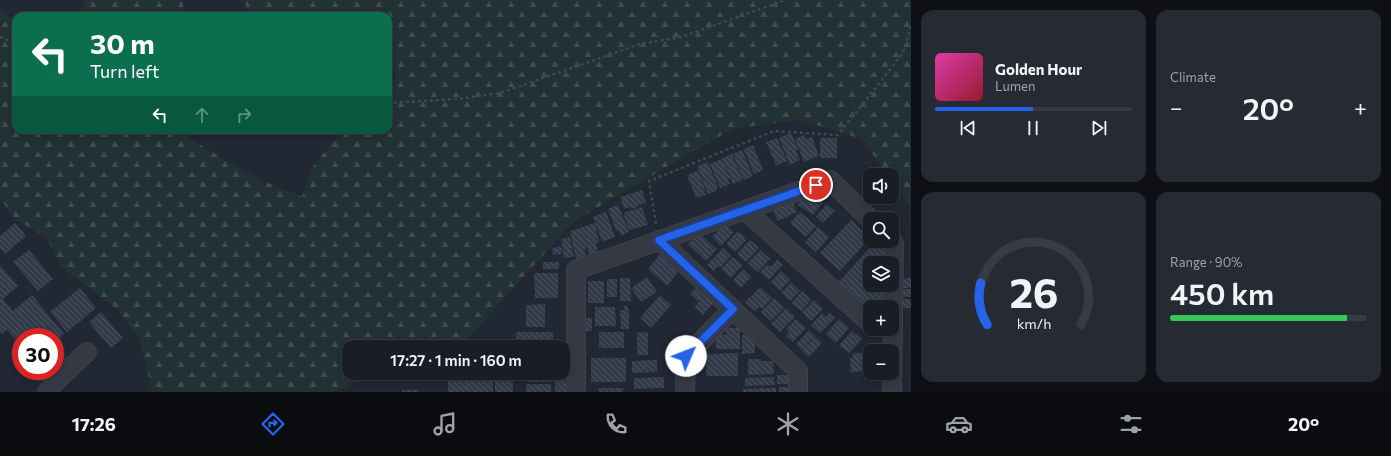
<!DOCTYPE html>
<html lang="en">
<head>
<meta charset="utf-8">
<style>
	body { margin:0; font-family:Commissioner,sans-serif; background:#262a32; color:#f1f3f6; height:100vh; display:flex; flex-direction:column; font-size:15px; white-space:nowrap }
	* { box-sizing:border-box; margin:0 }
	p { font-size:13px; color:#9fa2a7 }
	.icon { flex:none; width:22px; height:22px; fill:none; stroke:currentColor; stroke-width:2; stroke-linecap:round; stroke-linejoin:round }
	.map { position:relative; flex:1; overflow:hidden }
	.details { display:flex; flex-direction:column; gap:10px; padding:10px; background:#0e1015; width:480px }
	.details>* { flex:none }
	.hud { position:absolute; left:12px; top:12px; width:380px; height:122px; border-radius:12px; box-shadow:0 2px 6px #0003,0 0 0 1px #373b43; background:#0b6e4f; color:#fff; overflow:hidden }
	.fabs { position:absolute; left:863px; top:168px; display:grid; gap:8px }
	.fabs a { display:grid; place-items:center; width:36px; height:36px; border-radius:8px; background:#191d26; box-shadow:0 2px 6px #0003,0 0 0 1px #373b43; font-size:20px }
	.speed { position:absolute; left:12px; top:328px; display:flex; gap:8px; font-size:20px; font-weight:700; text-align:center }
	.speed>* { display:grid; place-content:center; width:52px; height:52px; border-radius:50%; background:#191d26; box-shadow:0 2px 6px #0003,0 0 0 1px #373b43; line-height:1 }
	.speed .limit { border:6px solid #d22; background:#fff; color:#111 }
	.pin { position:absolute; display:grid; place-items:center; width:34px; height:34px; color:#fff; margin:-17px; border:2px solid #fff; border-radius:50%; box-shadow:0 1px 4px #0007 }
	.me { position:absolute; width:44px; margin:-22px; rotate:46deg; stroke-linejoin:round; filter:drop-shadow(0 0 3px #0008) }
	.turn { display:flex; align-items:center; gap:14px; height:84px; padding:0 12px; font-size:18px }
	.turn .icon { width:52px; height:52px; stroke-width:2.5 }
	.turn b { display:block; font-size:28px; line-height:34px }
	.lanes { display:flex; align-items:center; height:38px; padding:0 12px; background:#0003; justify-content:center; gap:20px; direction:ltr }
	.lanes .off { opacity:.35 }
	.big { font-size:30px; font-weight:600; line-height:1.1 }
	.details .card { flex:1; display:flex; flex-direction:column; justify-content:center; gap:6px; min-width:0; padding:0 14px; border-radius:12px; background:#262a32 }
	.details .dial { align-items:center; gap:0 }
	.dial svg { height:104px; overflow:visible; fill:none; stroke:#373b43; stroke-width:7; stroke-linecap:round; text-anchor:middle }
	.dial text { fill:#f1f3f6; stroke:none }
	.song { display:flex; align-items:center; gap:12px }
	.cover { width:48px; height:48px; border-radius:6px; background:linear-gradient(135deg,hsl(320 70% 55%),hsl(350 70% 35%)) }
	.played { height:4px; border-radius:2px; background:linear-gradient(90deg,#2563eb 50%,#373b43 50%) }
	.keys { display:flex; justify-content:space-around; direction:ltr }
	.heat { display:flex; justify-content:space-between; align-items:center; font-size:22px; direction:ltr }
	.charge { height:6px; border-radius:3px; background:linear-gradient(90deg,#34c759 90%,#373b43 0) }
	.details .tiles { flex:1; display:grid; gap:10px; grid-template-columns:repeat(2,1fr) }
	.trip { position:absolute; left:342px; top:340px; width:228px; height:40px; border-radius:12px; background:#191d26; box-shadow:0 2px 6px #0003,0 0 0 1px #373b43; font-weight:600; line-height:40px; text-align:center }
	.menu { display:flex; height:64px; justify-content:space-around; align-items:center; background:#0a0c0f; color:#9fa2a7 }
	.menu .icon { width:28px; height:28px }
	.menu .active { color:#2563eb }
	.menu b { font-size:18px; color:#f1f3f6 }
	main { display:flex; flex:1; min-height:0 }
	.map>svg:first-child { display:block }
	.forest { fill:url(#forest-firs) }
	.building { fill:url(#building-back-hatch) }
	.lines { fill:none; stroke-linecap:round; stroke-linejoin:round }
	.minor-casing { stroke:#3d424e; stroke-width:20 }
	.path { stroke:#3b4a4d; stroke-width:2.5; stroke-dasharray:3 3; stroke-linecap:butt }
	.minor { stroke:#343944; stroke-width:18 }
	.route-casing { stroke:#184099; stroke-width:10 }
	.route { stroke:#2563eb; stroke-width:7 }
</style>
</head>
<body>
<main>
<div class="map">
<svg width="911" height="392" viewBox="0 0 911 392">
	<defs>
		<pattern id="forest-firs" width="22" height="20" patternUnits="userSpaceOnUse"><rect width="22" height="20" fill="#223134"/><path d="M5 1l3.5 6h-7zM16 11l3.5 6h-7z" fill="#404c50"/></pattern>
		<pattern id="building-back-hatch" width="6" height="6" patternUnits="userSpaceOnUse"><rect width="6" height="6" fill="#333b4a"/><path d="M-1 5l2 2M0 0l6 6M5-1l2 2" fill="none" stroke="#4e5562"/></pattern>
	</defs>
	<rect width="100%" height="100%" fill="#212733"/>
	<g class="forest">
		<path d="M86,0H183L184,16H78Z"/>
		<path d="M245,0H911V207L892,181V175H888L862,139L800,120L732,129L573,222L460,347H349V373H382H378L334,392H148L151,385L139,338L117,309L61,267L47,238L15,219L0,198V10L16,21V130H183L190,139L257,178L302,197L311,169L342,130H388V90L396,77L388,53V16H247Z"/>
	</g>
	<g class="building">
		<path d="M791,133L798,149L796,151L800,160L790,165L779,138Z"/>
		<path d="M804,135L806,139L812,137L819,156L804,162L795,139Z"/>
		<path d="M777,138L787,161L776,165L766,142Z"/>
		<rect x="820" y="138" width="17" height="20"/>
		<path d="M753,145L763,170L754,174L744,149Z"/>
		<path d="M742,150L753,176L744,180L733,154Z"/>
		<path d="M732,154L743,180L733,184L722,158Z"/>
		<path d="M722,159L730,179H728L730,184L720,188L710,164Z"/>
		<path d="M708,162L718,187L716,189L717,191L708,194L697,166Z"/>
		<path d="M698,171L705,188L704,189L706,195L696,198L687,175Z"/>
		<path d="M642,190L646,203L638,205V207L631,209L630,207L624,209L620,197Z"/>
		<path d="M808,191L823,202L813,215L798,205Z"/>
		<path d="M791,199L797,212L778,221L772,209Z"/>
		<path d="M827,204L835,211L823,223L816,216Z"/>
		<path d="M618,205L629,232L621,236L619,230L616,231L608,209Z"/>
		<path d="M642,207L648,225L629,230L623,213Z"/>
		<path d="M606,212L615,237L602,242L593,217Z"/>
		<path d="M800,212L816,226L806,237L790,223Z"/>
		<path d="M851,220L870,238L840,271L820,253Z"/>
		<path d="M15,223L26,236L5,254L0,248V236Z"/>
		<path d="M595,223L599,242L596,243L598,253L589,255L583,230L587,248L584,249L586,257L576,259L570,231Z"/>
		<path d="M725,224L734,232L721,246L712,237Z"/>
		<path d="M818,227L829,237L816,252L805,242Z"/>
		<path d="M738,231L745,237L744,238L746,240L735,252L726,244Z"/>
		<path d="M699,233L717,249L706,261L688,244Z"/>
		<path d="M570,237L574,257L564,258L561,239Z"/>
		<path d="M750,240L759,248L746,262L737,254Z"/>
		<path d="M876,241H885L888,263H870V285H889V307H870V313L837,284Z"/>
		<path d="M561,246L562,254L553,255L552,248Z"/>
		<path d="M723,248L731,256L720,268L718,266L714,271L707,265Z"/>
		<path d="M29,250L53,279L38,291L13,262Z"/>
		<path d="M760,250L770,259L758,272L748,263Z"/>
		<path d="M660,254L679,271L667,286L648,269Z"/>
		<path d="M733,257L743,265L731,278L721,269Z"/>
		<path d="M777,260L783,265L769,280L760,272L767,264L771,267Z"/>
		<rect x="543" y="262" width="16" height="7"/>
		<path d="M0,265L18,286L3,299L13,311L32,295L64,334L55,341V337H21V346L7,330L2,334L0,331Z"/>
		<path d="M743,269L751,277L741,288L733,280Z"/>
		<path d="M781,271L790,280L780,291L771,282Z"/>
		<path d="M534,273H558V298H535Z"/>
		<path d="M647,277L657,292L641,302L631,288Z"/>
		<path d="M620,278H630L631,301H620Z"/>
		<rect x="902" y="278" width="9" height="10"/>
		<rect x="607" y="279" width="10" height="18"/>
		<rect x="588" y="281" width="16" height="22"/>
		<path d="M791,282L800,291L790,301L781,293Z"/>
		<path d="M698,286L715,301L703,315L694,307L699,302L690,294Z"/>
		<path d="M760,287L772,298L762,309L759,307L755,311L745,302Z"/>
		<path d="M80,288L96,308L67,332L50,312Z"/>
		<rect x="902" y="289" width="9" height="8"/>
		<path d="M802,291L811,300L801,311L791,303Z"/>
		<path d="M660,295L671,305L651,328L640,318Z"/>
		<path d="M774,298L784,308L771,321L761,312Z"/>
		<rect x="902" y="299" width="9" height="9"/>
		<path d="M814,300L823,309L811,321L802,312Z"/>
		<path d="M545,304V327H526V305Z"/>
		<path d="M624,306H628V310H629V329H621L620,310H624Z"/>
		<path d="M595,307H615L616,326H595Z"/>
		<path d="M786,308L795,317L780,332L771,324Z"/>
		<path d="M101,312L123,338L111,348L89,322Z"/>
		<path d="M822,313L826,317L829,313L835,318L820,333L811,325Z"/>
		<rect x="583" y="318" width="9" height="13"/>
		<path d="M796,319L806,328L793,342L786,336L789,332L786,329Z"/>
		<path d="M839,319L849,328L836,343L826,334Z"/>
		<path d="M726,328H740V349H716V335H726Z"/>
		<path d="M809,330L815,336L802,350L796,344Z"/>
		<path d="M852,331L862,339L849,353L839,345Z"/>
		<rect x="516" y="332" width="37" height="15"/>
		<rect x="599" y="332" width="25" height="16"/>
		<path d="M648,332V355H637V333Z"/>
		<path d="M742,335H755V353L742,354Z"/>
		<path d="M815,337L822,343L809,357L802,351Z"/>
		<path d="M866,347H881V351H870V368H867Z"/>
		<path d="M738,353V376H706V354Z"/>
		<path d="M853,353H864V371L851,372L850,358H853Z"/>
		<rect x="591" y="358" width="35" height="24"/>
		<path d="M748,359H761V361H773L774,374L748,375Z"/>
		<path d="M657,360V372L632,373V361Z"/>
		<rect x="527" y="373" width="23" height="9"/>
		<path d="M777,375H791L792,384H777Z"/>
		<path d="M664,377V388L634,389V378Z"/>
		<path d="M774,377L775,385L745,386V378Z"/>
		<rect x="448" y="378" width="45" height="14"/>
		<rect x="495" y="378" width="18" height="14"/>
		<path d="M555,380H568L569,392H555Z"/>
		<rect x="526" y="384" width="25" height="8"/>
		<rect x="779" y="387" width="14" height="5"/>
		<rect x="599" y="388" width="24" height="4"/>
		<path d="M776,388V392H743V389Z"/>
		<rect x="402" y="390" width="17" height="2"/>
	</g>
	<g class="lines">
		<g class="minor-casing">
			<g id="minor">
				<path d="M745,210L870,323"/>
				<path d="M659,240L798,371V392"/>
				<path d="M892,241L894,243L892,392"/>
				<path d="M47,392L56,381L87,352"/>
				<path d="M576,392V270L830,180L870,219"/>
				<path d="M685,392L686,356L733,309"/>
			</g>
		</g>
		<g class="path">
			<path d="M0,37L16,43"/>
			<path d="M388,103L458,99L500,93L640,44L681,37L786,0"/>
			<path d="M656,224L649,181L774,131L838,135L903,53L911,26"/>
		</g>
		<use href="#minor" class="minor"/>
	</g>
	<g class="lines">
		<g class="route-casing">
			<path id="route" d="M686,356L733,309L659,240L816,185"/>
		</g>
		<use href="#route" class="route"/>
	</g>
</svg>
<div class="fabs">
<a><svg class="icon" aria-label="sound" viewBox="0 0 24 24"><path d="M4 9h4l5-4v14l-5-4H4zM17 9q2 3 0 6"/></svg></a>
<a><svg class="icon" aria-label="search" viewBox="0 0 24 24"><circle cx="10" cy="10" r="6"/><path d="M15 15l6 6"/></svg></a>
<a><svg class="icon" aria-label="layers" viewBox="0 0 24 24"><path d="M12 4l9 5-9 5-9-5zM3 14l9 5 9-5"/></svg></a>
<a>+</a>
<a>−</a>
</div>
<div class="speed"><div class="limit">30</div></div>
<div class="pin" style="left:816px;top:185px;background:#d93025"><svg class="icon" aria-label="arrive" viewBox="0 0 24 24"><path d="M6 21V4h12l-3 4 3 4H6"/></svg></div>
<svg class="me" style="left:686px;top:356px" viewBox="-20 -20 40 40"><circle r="19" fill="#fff"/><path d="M0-13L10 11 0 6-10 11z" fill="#2563eb"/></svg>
<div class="trip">17:27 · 1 min · 160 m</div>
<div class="hud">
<div class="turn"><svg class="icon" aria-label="left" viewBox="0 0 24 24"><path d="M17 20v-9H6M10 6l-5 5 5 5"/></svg><div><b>30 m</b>Turn left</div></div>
<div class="lanes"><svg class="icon" aria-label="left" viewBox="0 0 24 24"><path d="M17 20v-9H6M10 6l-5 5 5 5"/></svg><svg class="icon off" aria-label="ahead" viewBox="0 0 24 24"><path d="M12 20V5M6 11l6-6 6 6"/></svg><svg class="icon off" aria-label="right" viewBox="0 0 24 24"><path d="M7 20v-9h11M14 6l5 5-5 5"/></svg></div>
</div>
</div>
<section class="details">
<div class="tiles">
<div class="card">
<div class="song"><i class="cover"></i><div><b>Golden Hour</b><p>Lumen</p></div></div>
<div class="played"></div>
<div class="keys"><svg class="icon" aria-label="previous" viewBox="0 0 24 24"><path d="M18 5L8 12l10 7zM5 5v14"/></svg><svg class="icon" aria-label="pause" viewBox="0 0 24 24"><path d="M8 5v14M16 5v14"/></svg><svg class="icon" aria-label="next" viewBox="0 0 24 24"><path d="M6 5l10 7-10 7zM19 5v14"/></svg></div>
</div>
<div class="card"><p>Climate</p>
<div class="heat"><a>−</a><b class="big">20°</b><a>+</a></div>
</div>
<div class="card dial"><svg viewBox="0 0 100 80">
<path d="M14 69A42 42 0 1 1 86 69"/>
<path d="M14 69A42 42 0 0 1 9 37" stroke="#2563eb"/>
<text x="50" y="56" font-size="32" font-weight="700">26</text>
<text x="50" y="72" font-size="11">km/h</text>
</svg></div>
<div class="card"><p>Range · 90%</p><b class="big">450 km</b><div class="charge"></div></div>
</div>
</section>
</main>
<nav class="menu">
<b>17:26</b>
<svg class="icon active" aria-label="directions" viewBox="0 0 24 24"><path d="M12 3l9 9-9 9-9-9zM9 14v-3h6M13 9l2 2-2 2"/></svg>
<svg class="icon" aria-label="music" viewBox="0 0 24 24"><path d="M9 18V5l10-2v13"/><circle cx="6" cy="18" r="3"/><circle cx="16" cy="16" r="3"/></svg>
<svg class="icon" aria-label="phone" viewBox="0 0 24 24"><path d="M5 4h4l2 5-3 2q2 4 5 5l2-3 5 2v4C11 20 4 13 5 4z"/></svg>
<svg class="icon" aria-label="climate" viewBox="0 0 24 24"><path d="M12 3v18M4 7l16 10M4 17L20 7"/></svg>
<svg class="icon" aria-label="car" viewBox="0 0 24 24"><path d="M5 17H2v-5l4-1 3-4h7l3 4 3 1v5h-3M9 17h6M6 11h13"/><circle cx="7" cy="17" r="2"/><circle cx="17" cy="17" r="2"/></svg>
<svg class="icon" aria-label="filters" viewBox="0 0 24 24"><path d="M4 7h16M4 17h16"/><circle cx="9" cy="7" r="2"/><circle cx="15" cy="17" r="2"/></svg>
<b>20°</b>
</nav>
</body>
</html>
